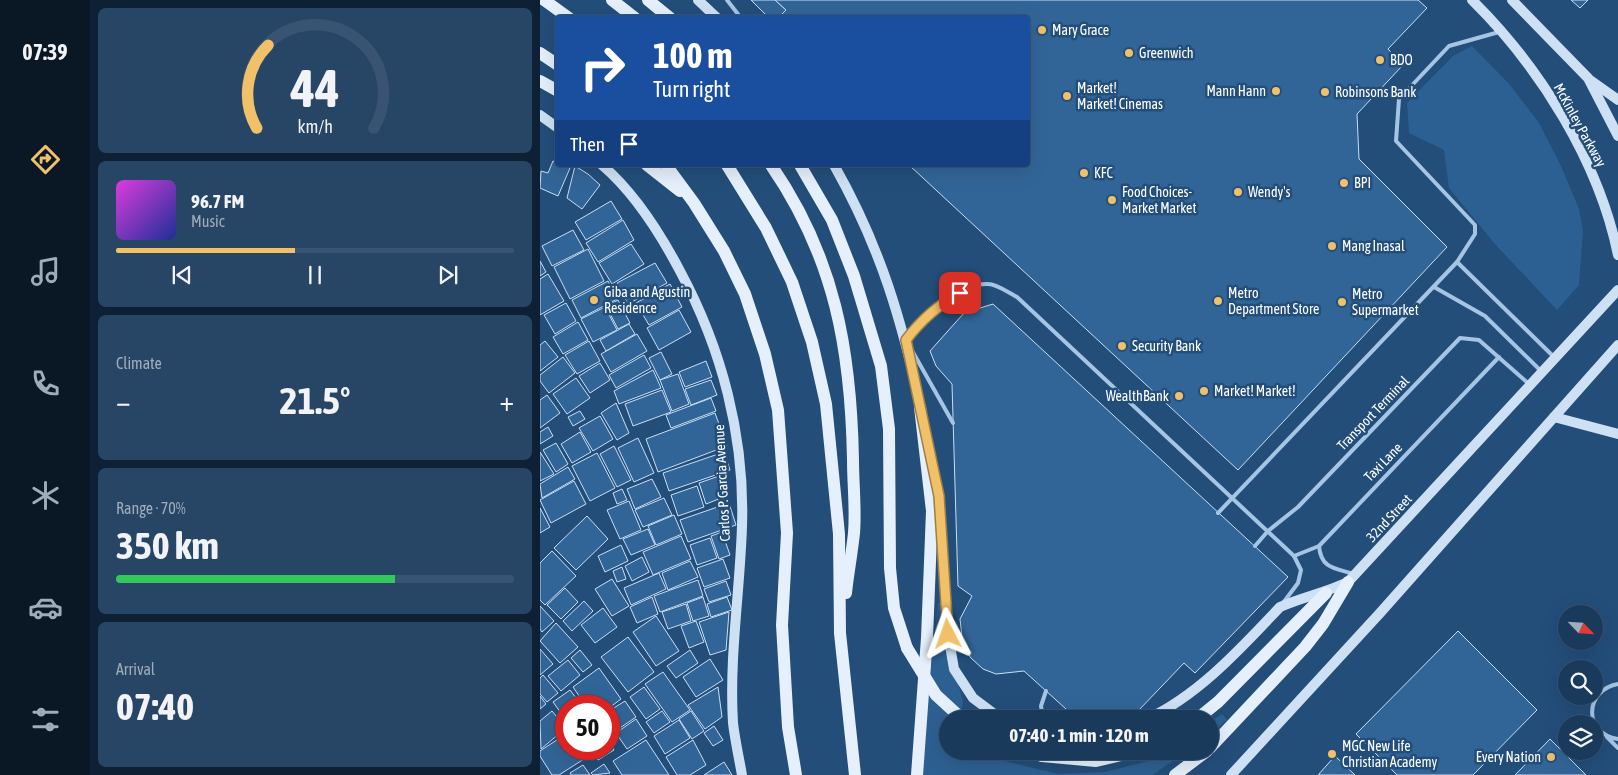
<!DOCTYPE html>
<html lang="en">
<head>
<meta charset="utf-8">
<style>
	body { margin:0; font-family:"Asap Condensed",sans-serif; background:#274565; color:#f1f3f6; height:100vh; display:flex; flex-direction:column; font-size:19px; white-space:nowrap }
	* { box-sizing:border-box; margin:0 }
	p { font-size:16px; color:#9fadbb }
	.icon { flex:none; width:28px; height:28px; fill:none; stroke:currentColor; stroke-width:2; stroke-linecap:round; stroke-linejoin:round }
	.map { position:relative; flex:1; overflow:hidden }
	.drawer { display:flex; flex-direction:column; gap:8px; padding:8px; background:#0e2033; width:450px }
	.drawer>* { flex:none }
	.banner { position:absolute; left:15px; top:15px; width:475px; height:152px; border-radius:5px; box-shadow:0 5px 20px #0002,0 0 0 1px #385472; background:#1a4fa0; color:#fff; overflow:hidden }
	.needle { width:32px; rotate:115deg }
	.fabs { position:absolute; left:1018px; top:605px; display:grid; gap:10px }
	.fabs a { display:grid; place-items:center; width:45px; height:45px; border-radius:50%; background:#1a3a5c; box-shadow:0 5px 20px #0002,0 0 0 1px #385472; font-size:25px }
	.speed { position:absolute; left:15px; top:695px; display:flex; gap:10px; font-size:25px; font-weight:700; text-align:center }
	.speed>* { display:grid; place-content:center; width:65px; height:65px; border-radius:50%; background:#1a3a5c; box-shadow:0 5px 20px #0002,0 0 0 1px #385472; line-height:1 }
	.speed .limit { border:8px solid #d22; background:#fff; color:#111 }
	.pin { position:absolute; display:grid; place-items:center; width:42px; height:42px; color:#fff; margin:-21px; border-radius:10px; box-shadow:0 2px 8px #0006 }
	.me { position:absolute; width:55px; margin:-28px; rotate:356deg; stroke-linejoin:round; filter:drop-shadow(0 0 4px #0008) }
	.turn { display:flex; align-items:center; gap:18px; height:105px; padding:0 15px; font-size:22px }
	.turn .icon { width:65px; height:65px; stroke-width:2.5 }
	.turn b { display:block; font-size:35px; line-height:42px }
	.then { display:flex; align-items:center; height:48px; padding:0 15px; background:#0003; gap:10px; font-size:19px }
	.big { font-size:38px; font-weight:700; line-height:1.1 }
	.drawer .widget { flex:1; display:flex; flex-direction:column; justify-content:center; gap:8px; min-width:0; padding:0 18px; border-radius:8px; background:#274565 }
	.drawer .dial { align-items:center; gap:0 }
	.dial svg { height:130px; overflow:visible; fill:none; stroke:#385472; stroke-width:7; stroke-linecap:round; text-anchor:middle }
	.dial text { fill:#f1f3f6; stroke:none }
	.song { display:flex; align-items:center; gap:15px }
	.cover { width:60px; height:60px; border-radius:8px; background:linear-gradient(135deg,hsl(300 70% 55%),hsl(230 70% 35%)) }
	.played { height:5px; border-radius:2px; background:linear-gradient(90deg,#f0c168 45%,#385472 45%) }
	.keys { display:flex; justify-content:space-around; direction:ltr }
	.heat { display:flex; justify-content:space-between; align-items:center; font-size:28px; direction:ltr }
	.charge { height:8px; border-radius:4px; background:linear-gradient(90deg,#34c759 70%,#385472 0) }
	.trip { position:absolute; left:399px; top:710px; width:280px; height:50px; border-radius:25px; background:#1a3a5c; box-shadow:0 5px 20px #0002,0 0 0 1px #385472; font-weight:700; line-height:50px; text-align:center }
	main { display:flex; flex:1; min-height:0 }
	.dock { display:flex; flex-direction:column; width:90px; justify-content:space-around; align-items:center; background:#0a1725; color:#9fadbb }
	.dock .icon { width:35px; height:35px }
	.dock .current { color:#f0c168 }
	.dock b { font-size:22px; color:#f1f3f6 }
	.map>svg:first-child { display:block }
	.green { fill:#2d6092 }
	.building { fill:#326597; stroke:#c8def4 }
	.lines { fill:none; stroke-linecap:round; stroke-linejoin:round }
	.service { stroke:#a5c5e5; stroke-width:4 }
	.secondary { stroke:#cee1f4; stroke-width:10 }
	.primary { stroke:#e5f0fc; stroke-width:12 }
	.primary-bridge { stroke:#e5f0fc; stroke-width:12 }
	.route-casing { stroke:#9c7d44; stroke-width:12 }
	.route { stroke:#f0c168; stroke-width:9 }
	.poi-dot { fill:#f0c168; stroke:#234e7a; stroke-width:2 }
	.labels { text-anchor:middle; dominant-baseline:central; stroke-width:5; stroke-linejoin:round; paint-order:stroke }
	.poi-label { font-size:14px; fill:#fff; stroke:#234e7a; text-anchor:start }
	.street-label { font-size:14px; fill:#fff; stroke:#234e7a }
</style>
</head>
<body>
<main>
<nav class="dock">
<b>07:39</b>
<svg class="icon current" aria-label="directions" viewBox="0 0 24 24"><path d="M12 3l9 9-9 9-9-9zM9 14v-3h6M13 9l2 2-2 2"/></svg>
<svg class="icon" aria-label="music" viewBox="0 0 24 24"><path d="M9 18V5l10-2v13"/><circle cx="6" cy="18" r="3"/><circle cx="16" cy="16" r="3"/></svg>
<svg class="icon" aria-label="phone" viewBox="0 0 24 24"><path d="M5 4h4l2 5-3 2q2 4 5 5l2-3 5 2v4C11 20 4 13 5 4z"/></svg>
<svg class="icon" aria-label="climate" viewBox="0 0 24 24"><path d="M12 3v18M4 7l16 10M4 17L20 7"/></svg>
<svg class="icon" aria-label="car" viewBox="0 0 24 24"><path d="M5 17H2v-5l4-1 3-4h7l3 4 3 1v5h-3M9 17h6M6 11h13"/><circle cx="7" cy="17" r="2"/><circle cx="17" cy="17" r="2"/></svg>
<svg class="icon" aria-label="filters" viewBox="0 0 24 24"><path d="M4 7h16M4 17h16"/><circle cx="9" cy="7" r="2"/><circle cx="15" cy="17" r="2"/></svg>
</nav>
<section class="drawer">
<div class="widget dial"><svg viewBox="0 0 100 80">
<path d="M14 69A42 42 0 1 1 86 69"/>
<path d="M14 69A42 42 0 0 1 21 18" stroke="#f0c168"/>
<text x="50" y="56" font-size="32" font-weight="700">44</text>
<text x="50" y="72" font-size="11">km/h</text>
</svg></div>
<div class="widget">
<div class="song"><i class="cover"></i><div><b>96.7 FM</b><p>Music</p></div></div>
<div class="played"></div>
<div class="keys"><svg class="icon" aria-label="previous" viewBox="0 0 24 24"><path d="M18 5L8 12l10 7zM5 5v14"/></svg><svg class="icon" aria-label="pause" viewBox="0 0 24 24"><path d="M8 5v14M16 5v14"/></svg><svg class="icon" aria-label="next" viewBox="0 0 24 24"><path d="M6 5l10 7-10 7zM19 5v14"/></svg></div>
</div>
<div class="widget"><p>Climate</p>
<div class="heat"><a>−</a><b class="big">21.5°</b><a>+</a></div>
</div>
<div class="widget"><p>Range · 70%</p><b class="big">350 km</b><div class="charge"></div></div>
<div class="widget"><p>Arrival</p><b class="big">07:40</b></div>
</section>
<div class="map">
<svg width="1078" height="775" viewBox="0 0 1078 775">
	<rect width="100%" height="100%" fill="#234e7a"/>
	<g class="green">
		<path d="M932,46L970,85L999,123L1021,166L1039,209L1043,231L1039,285L1017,310L955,244L909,188L904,150L869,133L867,103L913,56Z"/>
		<path d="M398,603H404V625L423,703L419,719H408V751H444L460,760L518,774L565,772L609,761L624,751H648L612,775H380Z"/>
		<path d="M682,714L687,720L670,734V722Z"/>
	</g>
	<g class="building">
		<path d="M211,0H235L246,10L238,18H229Z"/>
		<path d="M235,0H878L887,8L848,49L863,65L817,114L819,159L907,247L698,470L369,165H488V18H238L246,10Z"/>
		<path d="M1031,0H1048L1040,8Z"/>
		<path d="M13,161L30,168L18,196L0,188L1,171L8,173Z"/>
		<path d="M35,166L48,174L60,185L42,209L27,198Z"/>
		<path d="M71,201L82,219L46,240L35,222Z"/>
		<path d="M83,220L94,240L58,262L46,243Z"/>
		<path d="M33,230L44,250L12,266L2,246Z"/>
		<path d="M91,244L104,264L72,284L59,263Z"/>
		<path d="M48,249L64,281L30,299L14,267Z"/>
		<path d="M0,261L6,272L0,276Z"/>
		<path d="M115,263L127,283L88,304L77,283Z"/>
		<path d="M8,274L24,301L0,315V279Z"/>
		<path d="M68,281L77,299L41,318L32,300Z"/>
		<path d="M130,284L142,307L109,325L96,303Z"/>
		<path d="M78,300L90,323L78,329L66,306Z"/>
		<path d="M26,303L36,321L15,334L4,315Z"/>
		<path d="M453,304L748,577L655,673L644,663L598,711L554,719H537L484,671L456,674L443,669L431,658L423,646L420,619L432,596L418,586L412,384L396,366L390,351L424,313Z"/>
		<path d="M65,307L77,330L53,342L41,319Z"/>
		<path d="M139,310L151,332L119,350L107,328Z"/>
		<path d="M38,322L48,340L23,354L13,337Z"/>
		<path d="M89,324L95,334L66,351L60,340Z"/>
		<path d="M97,334L107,351L71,372L61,354Z"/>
		<path d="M5,341L18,357L0,371V345Z"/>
		<path d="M49,341L60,361L37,374L25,355Z"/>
		<path d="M121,352L132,374L120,380L109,358Z"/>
		<path d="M104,355L111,368L76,388L69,375Z"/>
		<path d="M23,357L35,373L9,393L0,381V375Z"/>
		<path d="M166,361L172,377L145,387L139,372Z"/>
		<path d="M60,363L70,380L50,393L39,376Z"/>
		<path d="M113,370L121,388L79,404L74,391Z"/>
		<path d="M138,374L149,404L132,411L120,380Z"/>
		<path d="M36,378L50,398L27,414L13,394Z"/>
		<path d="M171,380L177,395L151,405L145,389Z"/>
		<path d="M122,390L131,412L93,426L85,404Z"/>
		<path d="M7,395L20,413L0,428V400Z"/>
		<path d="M171,398L176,411L131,428L126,415Z"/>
		<path d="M76,403L89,433L77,440L61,413Z"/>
		<path d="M40,411L45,419L33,426L28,417Z"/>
		<path d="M175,413L187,446L118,472L106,439Z"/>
		<path d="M60,416L73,439L53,451L39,428Z"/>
		<path d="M8,427L13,436L0,444V432Z"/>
		<path d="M40,432L51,452L32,463L21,444Z"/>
		<path d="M98,438L114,473L94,482L78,448Z"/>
		<path d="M16,443L28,464L16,472L3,450Z"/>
		<path d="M74,446L91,480L77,487L60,454Z"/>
		<path d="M0,452L14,474L0,481Z"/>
		<path d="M184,452L190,470L129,491L123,473Z"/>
		<path d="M57,453L75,488L50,501L32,466Z"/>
		<path d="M28,467L35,479L2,498L0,484Z"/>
		<path d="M182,475L189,495L166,504L159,483Z"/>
		<path d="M112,479L121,497L95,509L87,489Z"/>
		<path d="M34,481L46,504L11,523L0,500Z"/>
		<path d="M157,486L164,507L138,516L131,495Z"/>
		<path d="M82,489L87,500L77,504L73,493Z"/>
		<path d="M124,498L132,515L103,527L95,510Z"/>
		<path d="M89,501L101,530L80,539L67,510Z"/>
		<path d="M189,503L196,525L148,542L140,520Z"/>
		<path d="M0,508L10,527L0,533Z"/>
		<path d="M134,515L142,534L116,545L108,526Z"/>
		<path d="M47,516L68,539L36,570L14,548Z"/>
		<path d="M108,529L115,545L91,555L83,539Z"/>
		<path d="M182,532L190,555L179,559L171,536Z"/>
		<path d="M141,536L151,559L113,575L103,552Z"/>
		<path d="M170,538L177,558L157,565L150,545Z"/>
		<path d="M81,545L88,561L65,572L58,556Z"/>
		<path d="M12,551L36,576L5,605L0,600V563Z"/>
		<path d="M102,557L109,572L92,581L85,566Z"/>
		<path d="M183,559L190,578L164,587L157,568Z"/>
		<path d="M150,561L158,577L128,590L122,573Z"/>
		<path d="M82,567L86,579L77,582L73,571Z"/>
		<path d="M119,573L126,589L91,605L84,588Z"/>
		<path d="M72,579L89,606L72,616L55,589Z"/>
		<path d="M158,580L163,596L120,612L114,596Z"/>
		<path d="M186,581L191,595L169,602L164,589Z"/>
		<path d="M25,588L38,602L21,619L7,605Z"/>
		<path d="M112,597L118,614L97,623L90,607Z"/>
		<path d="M163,597L169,616L153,621L147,603Z"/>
		<path d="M187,597L192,610L171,617L167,604Z"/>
		<path d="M44,601L53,611L32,631L23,621Z"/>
		<path d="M146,604L151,621L128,629L122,612Z"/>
		<path d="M0,606L14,621L2,632L0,629Z"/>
		<path d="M63,608L77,627L55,643L41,625Z"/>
		<path d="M189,612L186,650L170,655L159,622Z"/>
		<path d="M116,616L139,651L116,666L93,632Z"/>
		<path d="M156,621L164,642L149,648L141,626Z"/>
		<path d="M16,623L38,647L20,663L0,641Z"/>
		<path d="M918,631L997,710L933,775H857L816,734Z"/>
		<path d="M88,637L114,672L88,692L61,657Z"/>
		<path d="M0,649L13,664L0,675Z"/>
		<path d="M40,650L52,665L43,672L31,658Z"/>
		<path d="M150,650L158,663L136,678L127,666Z"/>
		<path d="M170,659L183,680L156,697L143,677Z"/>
		<path d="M28,660L40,675L21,691L8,676Z"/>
		<path d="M59,668L81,699L69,708V706H46L33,687Z"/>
		<path d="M123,672L150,710L132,722L105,684Z"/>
		<path d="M3,675L18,693L7,702L0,694V678Z"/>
		<path d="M104,687L120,709L106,719L90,697Z"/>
		<path d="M178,687L182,717L165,729L148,705Z"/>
		<path d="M30,690L42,706H26V720L13,702Z"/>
		<path d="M0,696L6,704L0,709Z"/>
		<path d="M85,701L96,717L74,732L69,724V711Z"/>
		<path d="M12,711L26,728L1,749L0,721Z"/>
		<path d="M122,711L130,722L114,733L106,722Z"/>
		<path d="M151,711L164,731L152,739L139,719Z"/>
		<path d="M96,719L107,736L87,749L76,733Z"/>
		<path d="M139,720L150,738L125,754L114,736Z"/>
		<path d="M174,726L183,740L173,746L164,733Z"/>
		<path d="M26,734V749H37L44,759L19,775H12L0,756V751Z"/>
		<path d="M1010,739L1046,775H975Z"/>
		<path d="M106,740L129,775H82L73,761Z"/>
		<path d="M153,740L166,765L150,775H137L126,757Z"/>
		<path d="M69,742L74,750L58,760L50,749H69Z"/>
		<path d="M795,756L815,775H778Z"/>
		<path d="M184,762L192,775H164Z"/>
		<path d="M64,764L70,773L53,775L51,773Z"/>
		<path d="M43,765L50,775H31L30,773Z"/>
	</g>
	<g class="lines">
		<g class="service">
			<path d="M187,0L201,18"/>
			<path d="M917,262L1014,357"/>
			<path d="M894,287L945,316L1002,372"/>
			<path d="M366,340C383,318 419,283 448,284C457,284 469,293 477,297L754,556L761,570L758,583L743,603"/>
			<path d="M370,347L413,423"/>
			<path d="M678,513L917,262L935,234V225L856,141L859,99L909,46L959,32"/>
			<path d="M715,546L728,531L758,507L920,338L939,340L989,384"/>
			<path d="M779,546C781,569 795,568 814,574"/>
			<path d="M754,556L779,546L959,357"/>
			<path d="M1078,684C1044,690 1043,734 1078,739"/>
			<path d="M503,719L501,706L506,691"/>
			<path d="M1067,737L1078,748"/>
		</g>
		<g class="secondary">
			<path d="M158,0L177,18"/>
			<path d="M932,0C999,66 1059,161 1078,255"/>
			<path d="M972,0L1048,78L1078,136"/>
			<path d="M1050,80L1078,100"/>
			<path d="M0,115L18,128"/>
			<path d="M62,165C95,193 120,233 140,271C182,349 205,437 202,526C200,591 189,657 193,723C195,740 199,758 202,775"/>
			<path d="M294,165C341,248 362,321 382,413"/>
			<path d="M1014,417L1078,434"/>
			<path d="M390,454L399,496L408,634L414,669L433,698L461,719"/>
			<path d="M607,719C659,695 701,648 740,607C762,597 785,593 808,582L1078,290"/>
			<path d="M691,775L840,613L1078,345"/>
		</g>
		<g class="primary">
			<path d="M4,0L29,18"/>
			<path d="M72,0L95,18"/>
			<path d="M108,0L130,18"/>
			<path d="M0,53L18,65"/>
			<path d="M0,81L18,91"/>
			<path d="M107,165L140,191"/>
			<path d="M126,165L154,203L184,251L205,294L225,354L238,410L247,533L242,625L248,727L256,775"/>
			<path d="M187,165L226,228L252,282L272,342L286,404L299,534L300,633L315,775"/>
			<path d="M231,165C295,258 311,350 313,460C313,484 316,509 314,533C312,553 308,573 306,593"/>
			<path d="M260,165L292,220L314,276L341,366L349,429L350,568L354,608L367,648"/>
			<path d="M657,719L678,702L786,593"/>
			<path d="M670,748L765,647L783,624L808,582"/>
			<path d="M488,751L502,756L556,761L598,751"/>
			<path d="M377,775L387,638L392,511L380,407"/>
			<path d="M635,775L667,751"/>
		</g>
		<path class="primary-bridge" d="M367,648L396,695L420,717"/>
	</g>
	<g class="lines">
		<g class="route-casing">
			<path id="route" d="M408,634L399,496L366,340C381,320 398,305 420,293"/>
		</g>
		<use href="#route" class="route"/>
	</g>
	<g class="poi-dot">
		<circle cx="502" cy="30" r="5"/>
		<circle cx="589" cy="53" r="5"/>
		<circle cx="840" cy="60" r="5"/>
		<circle cx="736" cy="91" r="5"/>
		<circle cx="785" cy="92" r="5"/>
		<circle cx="527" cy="96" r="5"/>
		<circle cx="544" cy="173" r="5"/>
		<circle cx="804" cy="183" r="5"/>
		<circle cx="698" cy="192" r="5"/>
		<circle cx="572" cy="200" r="5"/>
		<circle cx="792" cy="246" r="5"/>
		<circle cx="54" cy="300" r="5"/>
		<circle cx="678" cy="301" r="5"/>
		<circle cx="802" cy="302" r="5"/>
		<circle cx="582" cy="346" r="5"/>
		<circle cx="664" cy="391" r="5"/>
		<circle cx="639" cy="396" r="5"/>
		<circle cx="792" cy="754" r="5"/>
		<circle cx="1011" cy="757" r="5"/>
	</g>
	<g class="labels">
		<g class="poi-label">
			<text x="512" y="30">Mary Grace</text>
			<text x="599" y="53">Greenwich</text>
			<text x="850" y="60">BDO</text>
			<text x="537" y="88">Market!<tspan x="537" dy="16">Market! Cinemas</tspan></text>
			<text x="726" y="91" text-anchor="end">Mann Hann</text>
			<text x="795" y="92">Robinsons Bank</text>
			<text x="554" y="173">KFC</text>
			<text x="814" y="183">BPI</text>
			<text x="582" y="192">Food Choices-<tspan x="582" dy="16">Market Market</tspan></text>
			<text x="708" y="192">Wendy's</text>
			<text x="802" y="246">Mang Inasal</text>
			<text x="64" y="292">Giba and Agustin<tspan x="64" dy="16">Residence</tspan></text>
			<text x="688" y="293">Metro<tspan x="688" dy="16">Department Store</tspan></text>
			<text x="812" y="294">Metro<tspan x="812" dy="16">Supermarket</tspan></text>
			<text x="592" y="346">Security Bank</text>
			<text x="674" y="391">Market! Market!</text>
			<text x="629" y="396" text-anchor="end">WealthBank</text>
			<text x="802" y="746">MGC New Life<tspan x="802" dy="16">Christian Academy</tspan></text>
			<text x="1001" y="757" text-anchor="end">Every Nation</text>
		</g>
		<g class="street-label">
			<text transform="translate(1040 125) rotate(61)">McKinley Parkway</text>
			<text transform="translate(833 413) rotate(-46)">Transport Terminal</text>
			<text transform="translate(843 462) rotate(-46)">Taxi Lane</text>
			<text transform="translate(182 483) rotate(-93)">Carlos P. Garcia Avenue</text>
			<text transform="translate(849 518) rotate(-47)">32nd Street</text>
		</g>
	</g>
</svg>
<div class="fabs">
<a><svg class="needle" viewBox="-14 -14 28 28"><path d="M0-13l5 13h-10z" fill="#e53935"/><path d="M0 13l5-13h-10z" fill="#9fadbb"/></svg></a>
<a><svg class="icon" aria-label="search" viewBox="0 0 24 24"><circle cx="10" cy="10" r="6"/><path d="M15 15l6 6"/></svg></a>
<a><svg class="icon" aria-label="layers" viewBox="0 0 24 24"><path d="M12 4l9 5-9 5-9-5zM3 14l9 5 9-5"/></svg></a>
</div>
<div class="speed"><div class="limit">50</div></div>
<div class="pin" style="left:420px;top:293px;background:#d93025"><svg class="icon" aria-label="arrive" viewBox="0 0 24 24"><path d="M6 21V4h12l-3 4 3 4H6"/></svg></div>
<svg class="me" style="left:408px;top:634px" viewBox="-20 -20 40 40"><path d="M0-17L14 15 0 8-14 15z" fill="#f0c168" stroke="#fff" stroke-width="4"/></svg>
<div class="trip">07:40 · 1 min · 120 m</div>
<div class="banner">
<div class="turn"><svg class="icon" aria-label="right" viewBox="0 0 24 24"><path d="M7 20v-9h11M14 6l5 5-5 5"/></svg><div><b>100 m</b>Turn right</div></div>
<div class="then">Then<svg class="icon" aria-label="arrive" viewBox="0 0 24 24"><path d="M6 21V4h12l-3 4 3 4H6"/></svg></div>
</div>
</div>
</main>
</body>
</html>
